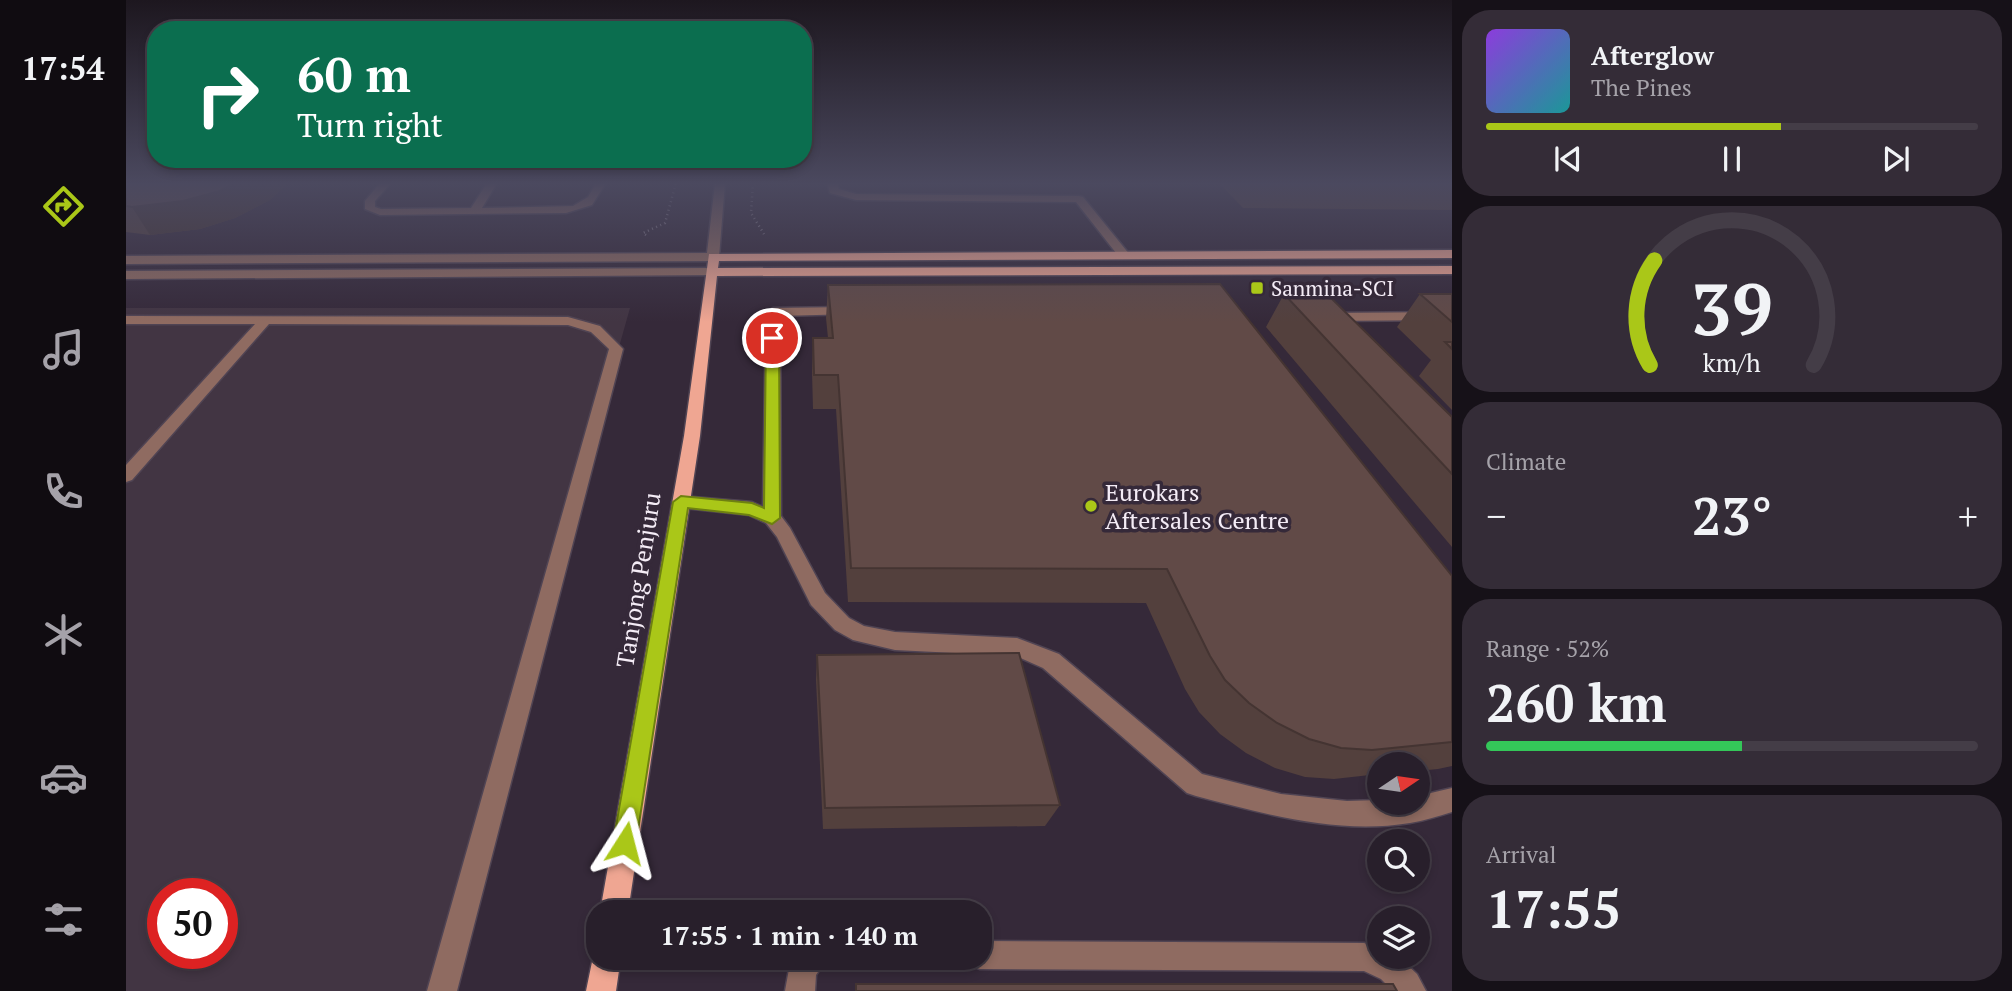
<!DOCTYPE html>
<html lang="en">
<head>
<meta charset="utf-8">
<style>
	body { margin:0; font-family:"PT Serif",serif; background:#342c37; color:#f1f3f6; height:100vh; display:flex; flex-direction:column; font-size:26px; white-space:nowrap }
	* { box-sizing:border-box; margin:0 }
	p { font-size:23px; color:#a5a2a9 }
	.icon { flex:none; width:38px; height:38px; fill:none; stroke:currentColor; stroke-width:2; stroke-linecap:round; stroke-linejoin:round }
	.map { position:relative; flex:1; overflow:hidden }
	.details { display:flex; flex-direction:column; gap:10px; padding:10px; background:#161118; width:560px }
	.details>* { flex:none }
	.banner { position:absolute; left:21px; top:21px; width:665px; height:147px; border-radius:28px; box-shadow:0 4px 10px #0003,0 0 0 2px #443d47; background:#0b6e4f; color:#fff; overflow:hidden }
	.needle { width:46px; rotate:77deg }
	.buttons { position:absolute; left:1241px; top:752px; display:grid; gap:14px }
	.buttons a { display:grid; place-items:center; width:63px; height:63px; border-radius:50%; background:#281f2b; box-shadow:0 4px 10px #0003,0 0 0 2px #443d47; font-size:35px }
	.speed { position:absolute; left:21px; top:878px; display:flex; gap:14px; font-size:35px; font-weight:700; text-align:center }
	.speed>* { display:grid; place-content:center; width:91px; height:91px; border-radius:50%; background:#281f2b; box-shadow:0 4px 10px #0003,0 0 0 2px #443d47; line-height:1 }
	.speed .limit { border:10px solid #d22; background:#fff; color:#111 }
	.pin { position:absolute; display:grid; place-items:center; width:60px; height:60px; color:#fff; margin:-30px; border:4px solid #fff; border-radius:50%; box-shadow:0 2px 7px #0007 }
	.me { position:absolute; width:77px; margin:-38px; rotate:9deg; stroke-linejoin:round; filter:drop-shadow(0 0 5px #0008) }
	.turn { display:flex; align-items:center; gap:24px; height:147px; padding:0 35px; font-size:32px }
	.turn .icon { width:91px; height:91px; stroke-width:2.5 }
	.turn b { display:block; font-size:49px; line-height:60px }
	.big { font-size:52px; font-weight:600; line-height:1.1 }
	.details .tile { flex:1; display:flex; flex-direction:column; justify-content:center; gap:10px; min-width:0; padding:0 24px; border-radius:28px; background:#342c37 }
	.details .dial { align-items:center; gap:0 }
	.dial svg { height:182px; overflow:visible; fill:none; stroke:#443d47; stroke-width:7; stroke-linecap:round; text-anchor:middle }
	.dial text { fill:#f1f3f6; stroke:none }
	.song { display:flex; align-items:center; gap:21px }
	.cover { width:84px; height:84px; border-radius:10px; background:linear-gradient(135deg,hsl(270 70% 55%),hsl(180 70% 35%)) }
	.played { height:7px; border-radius:4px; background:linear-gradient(90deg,#aac718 60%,#443d47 60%) }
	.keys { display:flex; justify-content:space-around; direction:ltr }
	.heat { display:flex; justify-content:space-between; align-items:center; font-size:38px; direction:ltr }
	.charge { height:10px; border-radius:5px; background:linear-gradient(90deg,#34c759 52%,#443d47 0) }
	.trip { position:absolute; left:460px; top:900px; width:406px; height:70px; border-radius:28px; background:#281f2b; box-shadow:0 4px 10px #0003,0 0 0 2px #443d47; font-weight:600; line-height:70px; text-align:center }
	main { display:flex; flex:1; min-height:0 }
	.menu { display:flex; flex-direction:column; width:126px; justify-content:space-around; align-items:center; background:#100c11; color:#a5a2a9 }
	.menu .icon { width:49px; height:49px }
	.menu .on { color:#aac718 }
	.menu b { font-size:32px; color:#f1f3f6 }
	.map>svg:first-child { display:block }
	.industrial { fill:#423543; fill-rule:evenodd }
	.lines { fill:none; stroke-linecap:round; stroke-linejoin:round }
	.minor-casing { stroke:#504453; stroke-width:3 }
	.major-casing { stroke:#504453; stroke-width:3 }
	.path { stroke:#8d8390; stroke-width:2.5; stroke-dasharray:1 3.5; stroke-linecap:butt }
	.minor { fill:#8f6b61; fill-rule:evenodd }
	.major { fill:#efa692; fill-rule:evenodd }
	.wall { fill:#53403d }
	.shaded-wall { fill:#443432 }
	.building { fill:#614a47; stroke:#443432; stroke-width:2 }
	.route { fill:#aac718; stroke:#6e8110; stroke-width:2 }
	.poi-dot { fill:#aac718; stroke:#352939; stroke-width:2.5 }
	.labels { text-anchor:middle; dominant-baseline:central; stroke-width:7; stroke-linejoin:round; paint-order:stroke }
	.far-poi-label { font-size:21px; fill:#f4ecf6; stroke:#352939; text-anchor:start }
	.poi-label { font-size:24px; fill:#f4ecf6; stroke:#352939; text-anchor:start }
	.street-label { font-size:24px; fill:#f4ecf6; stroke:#352939 }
</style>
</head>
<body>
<main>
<nav class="menu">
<b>17:54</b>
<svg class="icon on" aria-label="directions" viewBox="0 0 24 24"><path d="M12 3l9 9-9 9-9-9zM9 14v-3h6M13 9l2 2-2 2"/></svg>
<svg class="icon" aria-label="music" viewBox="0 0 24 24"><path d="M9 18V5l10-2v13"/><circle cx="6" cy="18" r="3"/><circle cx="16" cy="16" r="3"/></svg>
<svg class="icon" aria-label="phone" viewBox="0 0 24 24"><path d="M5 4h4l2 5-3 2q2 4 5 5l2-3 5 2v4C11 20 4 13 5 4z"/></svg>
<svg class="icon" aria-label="climate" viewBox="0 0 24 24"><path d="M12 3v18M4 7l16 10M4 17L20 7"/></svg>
<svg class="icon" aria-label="car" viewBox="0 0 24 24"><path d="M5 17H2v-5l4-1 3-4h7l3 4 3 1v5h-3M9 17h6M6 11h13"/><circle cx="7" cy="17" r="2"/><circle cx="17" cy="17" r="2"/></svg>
<svg class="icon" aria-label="filters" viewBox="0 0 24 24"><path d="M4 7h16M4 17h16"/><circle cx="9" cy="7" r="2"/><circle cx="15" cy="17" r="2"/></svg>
</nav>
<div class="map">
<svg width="1326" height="991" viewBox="0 0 1326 991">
	<rect width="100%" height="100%" fill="#352939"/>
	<path class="industrial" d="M0,308H504L312,991H0ZM37,894H96V954H37Z"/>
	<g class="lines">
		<g class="minor-casing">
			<g id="minor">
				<path d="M254,183H265L249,201V207L255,209L345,208L361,183H371L356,208L447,206L462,197L470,183H480L466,205L440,213L254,215L239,209V201Z"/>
				<path d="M589,183H599L593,257L587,261L0,264V256L581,253Z"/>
				<path d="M701,183H711L713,189L730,194L953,196L957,197L1004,255L994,258L950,202L730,200L704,193Z"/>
				<path d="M587,268L593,272L591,275L0,279V271Z"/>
				<path d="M722,307L727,308V314L654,316L655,516L664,528L699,593L723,618L738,626L769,632L891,638L933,654L1076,774L1155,794L1221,801L1253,800V803H1292V796L1326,788V812C1312,816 1298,821 1284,823C1212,835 1139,814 1070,796L1061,793L917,668L890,656L769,650L727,640L709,630L685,605L651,537L640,523L623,515L549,507L546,502L555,496L626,502L637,507L640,312L647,308Z"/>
				<path d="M1326,312V320L1200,321L1193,317L1200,313Z"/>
				<path d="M0,316L442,317L474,326L497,349L331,991H301L483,349L465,332L442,325L143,324L6,480L0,482V465L129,324H0Z"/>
				<path d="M854,941L1238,943L1253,948V957L1275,959L1291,974L1300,991H1267L1255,979L1238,971L854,969L844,965L841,957H854Z"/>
				<path d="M668,957H702L690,975L689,991H659L663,969Z"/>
			</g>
		</g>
		<g class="major-casing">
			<g id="major">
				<path d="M1326,250V258L593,261L592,268L1326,266V274L591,276L574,436L502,912H474L558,436L583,254Z"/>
				<path d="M472,946V957H495L490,991H460L467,957Z"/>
			</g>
		</g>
		<g class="path">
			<path d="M627,183L625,213L638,234"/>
			<path d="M520,235L517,233L539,223L550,183"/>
		</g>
		<use href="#minor" class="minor"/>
		<use href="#major" class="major"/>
	</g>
	<g class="wall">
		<path d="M0,183L144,200L109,218L74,229L24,235L0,232Z"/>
		<path d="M1093,183H1326V210L1117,208Z"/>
		<path d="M702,285L1326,576V766L1312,769L1292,771V765H1253V774L1208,779L1179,777L1149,768L1120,753L1094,734L1073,712L1059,689L1020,603L722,602L710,409H687L686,372L687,338H702L700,318Z"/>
		<path d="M1158,294L1326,417V547L1140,327Z"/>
		<path d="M1294,294H1326V410L1293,376L1305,360L1271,327Z"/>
		<path d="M691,655L934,805L919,826L697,829L690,680Z"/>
	</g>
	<path class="shaded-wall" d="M109,183H163L144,200L109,218L74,229L24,235L6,207Z"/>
	<g class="building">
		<path d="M0,183H109L94,191L57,201L6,207L0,206Z"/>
		<path d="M1094,284L1326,576V742L1246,750L1215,748L1183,739L1151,723L1123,703L1099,680L1084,656L1041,569L725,568L712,375H688L687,338H707L702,285Z"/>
		<path d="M1158,294H1201L1326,417V474Z"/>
		<path d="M1294,294H1326V322Z"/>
		<path d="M1319,342H1326V349Z"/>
		<path d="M893,653L934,805L699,808L691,655Z"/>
		<path d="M730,984H1267L1271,991H730Z"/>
	</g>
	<linearGradient id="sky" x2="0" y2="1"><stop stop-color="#1d171f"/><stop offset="0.57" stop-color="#4b495f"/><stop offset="1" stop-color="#4b495f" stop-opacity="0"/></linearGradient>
	<rect width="1326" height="322" fill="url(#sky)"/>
	<path class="route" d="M646,334L653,338L654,518L646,524L623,515L562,508L510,843L507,851L499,855L490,851L487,843L547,502L555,496L626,503L638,508L640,338Z"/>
	<g class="poi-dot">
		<rect x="1124" y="281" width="14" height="14" rx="3.5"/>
		<circle cx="965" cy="506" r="7"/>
	</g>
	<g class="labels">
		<g class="far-poi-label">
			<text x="1145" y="288">Sanmina-SCI</text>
		</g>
		<g class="poi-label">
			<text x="979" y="492">Eurokars<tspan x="979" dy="28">Aftersales Centre</tspan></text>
		</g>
		<g class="street-label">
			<text transform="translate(512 580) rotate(-81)">Tanjong Penjuru</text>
		</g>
	</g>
</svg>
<div class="buttons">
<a><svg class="needle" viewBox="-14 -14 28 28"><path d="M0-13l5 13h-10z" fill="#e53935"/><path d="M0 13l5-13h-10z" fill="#a5a2a9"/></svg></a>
<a><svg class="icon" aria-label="search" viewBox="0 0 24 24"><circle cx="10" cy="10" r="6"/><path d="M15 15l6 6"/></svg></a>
<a><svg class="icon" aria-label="layers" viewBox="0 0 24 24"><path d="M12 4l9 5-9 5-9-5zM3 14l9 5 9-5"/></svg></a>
</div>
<div class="speed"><div class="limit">50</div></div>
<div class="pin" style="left:646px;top:338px;background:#d93025"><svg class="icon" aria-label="arrive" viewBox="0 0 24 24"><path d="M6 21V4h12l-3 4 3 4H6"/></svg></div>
<svg class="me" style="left:499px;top:843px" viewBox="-20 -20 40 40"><path d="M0-17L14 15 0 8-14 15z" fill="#aac718" stroke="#fff" stroke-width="4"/></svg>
<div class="trip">17:55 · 1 min · 140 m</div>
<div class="banner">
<div class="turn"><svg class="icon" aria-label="right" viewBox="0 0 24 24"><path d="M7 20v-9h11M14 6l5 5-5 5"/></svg><div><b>60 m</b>Turn right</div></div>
</div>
</div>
<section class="details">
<div class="tile">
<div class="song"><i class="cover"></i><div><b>Afterglow</b><p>The Pines</p></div></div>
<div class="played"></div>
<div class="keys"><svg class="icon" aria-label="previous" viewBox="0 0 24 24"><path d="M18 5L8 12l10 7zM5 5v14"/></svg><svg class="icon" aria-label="pause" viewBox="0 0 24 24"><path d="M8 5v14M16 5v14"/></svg><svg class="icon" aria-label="next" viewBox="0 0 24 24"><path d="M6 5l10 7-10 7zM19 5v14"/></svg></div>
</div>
<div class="tile dial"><svg viewBox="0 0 100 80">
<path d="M14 69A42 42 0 1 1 86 69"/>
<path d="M14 69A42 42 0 0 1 16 23" stroke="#aac718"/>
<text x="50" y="56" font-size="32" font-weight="700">39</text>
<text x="50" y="72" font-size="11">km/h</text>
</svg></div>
<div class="tile"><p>Climate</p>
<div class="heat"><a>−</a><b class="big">23°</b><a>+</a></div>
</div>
<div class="tile"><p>Range · 52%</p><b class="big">260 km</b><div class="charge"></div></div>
<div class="tile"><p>Arrival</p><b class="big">17:55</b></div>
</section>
</main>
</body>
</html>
